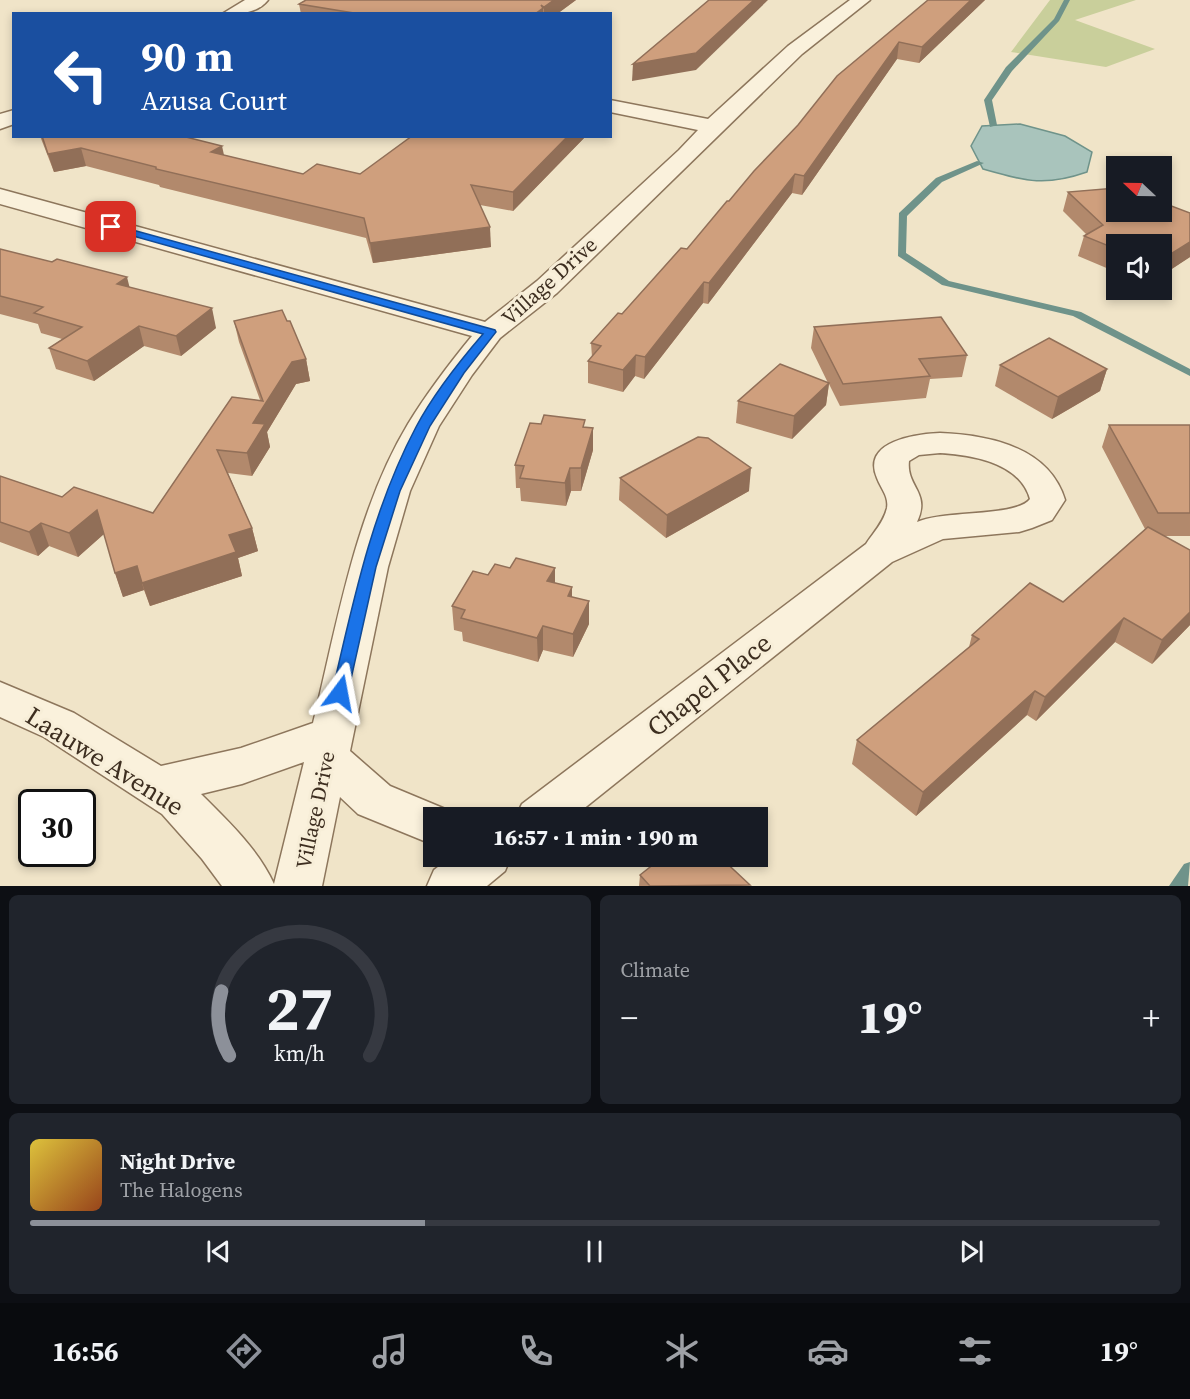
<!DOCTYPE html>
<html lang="en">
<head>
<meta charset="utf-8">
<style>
	body { margin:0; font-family:"Source Serif 4",serif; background:#20242c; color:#f1f3f6; height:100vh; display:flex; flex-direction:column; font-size:22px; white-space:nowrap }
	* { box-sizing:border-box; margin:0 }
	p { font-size:20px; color:#9ea1a6 }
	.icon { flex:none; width:33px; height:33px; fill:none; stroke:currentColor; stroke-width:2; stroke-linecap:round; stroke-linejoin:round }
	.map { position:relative; height:886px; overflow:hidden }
	.sheet { display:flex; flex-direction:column; gap:9px; padding:9px; background:#0d0f14; flex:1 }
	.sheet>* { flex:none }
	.top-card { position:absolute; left:12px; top:12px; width:600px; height:126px; border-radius:0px; box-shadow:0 3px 9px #0003; background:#1a4fa0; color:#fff; overflow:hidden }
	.needle { width:39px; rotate:292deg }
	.tools { position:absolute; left:1106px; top:156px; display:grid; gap:12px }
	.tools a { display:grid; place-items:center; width:66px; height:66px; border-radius:0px; background:#171b24; box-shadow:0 3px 9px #0003; font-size:30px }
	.speed { position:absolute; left:18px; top:789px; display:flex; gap:12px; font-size:30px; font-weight:700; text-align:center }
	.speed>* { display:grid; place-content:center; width:78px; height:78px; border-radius:50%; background:#171b24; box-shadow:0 3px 9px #0003; line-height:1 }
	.speed .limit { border:3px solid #111; border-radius:9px; background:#fff; color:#111 }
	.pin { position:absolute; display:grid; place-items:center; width:51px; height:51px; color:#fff; margin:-26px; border-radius:12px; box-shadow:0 3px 9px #0006 }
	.me { position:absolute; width:66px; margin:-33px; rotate:13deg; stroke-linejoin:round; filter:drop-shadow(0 0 4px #0008) }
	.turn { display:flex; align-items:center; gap:21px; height:126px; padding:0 30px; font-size:27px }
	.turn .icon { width:78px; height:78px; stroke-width:2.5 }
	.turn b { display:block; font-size:42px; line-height:51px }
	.big { font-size:45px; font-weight:800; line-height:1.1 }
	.sheet .tile { flex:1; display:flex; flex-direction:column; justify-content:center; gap:9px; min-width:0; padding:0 21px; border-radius:9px; background:#20242c }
	.sheet .dial { align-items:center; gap:0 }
	.dial svg { height:156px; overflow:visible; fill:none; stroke:#363941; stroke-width:7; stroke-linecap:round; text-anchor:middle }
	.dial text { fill:#f1f3f6; stroke:none }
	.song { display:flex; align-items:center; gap:18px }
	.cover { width:72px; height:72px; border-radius:9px; background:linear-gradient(135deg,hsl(50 70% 55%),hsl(20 70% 35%)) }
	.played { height:6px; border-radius:3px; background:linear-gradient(90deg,#8c9099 35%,#363941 35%) }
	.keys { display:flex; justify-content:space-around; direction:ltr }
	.heat { display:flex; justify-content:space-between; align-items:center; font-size:33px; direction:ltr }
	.sheet .tiles { flex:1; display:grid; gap:9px; grid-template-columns:1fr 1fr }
	.tile:last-child { grid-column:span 2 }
	.trip { position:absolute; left:423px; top:807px; width:345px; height:60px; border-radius:0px; background:#171b24; box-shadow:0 3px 9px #0003; font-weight:800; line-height:60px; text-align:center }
	.dock { display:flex; height:96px; justify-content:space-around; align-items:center; background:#090b0e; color:#9ea1a6 }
	.dock .icon { width:42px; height:42px }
	.dock .selected { color:#8c9099 }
	.dock b { font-size:27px; color:#f1f3f6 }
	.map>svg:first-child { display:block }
	.green { fill:#c9cf9b }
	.water { fill:#a9c4bc; stroke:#6f938a; stroke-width:1.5 }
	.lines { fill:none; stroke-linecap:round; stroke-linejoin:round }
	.stream { fill:#6f938a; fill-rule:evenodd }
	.minor-casing { stroke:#8d765c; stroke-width:3 }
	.minor { fill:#faf1dc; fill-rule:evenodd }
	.wall { fill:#b2896c }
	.shaded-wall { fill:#916f58 }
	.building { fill:#cf9f7d; stroke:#916f58; stroke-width:1.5 }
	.route { fill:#1a73e8; stroke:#114b97; stroke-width:1.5 }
	.labels { text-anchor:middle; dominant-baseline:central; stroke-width:6; stroke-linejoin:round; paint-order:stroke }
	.street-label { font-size:21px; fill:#3d2e20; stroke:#f7eed8 }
	.near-street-label { font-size:26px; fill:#3d2e20; stroke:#f7eed8 }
</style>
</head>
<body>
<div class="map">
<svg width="1190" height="886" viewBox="0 0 1190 886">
	<rect width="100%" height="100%" fill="#f0e4c8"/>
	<path class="green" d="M1050,0H1136L1075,20L1155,49L1106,67L1011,52Z"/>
	<path class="water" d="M1020,124L1065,136L1092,152L1087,172C1044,187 1026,181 983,169L971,146L982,126Z"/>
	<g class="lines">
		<g class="stream">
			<path d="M1064,0H1070L1059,21L1012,71L992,100L997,125L990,127L984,100L1006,67L1054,19Z"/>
			<path d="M977,161L984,163L942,182L907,216L906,253L949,281L1081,312L1190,369V376L1073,316L942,285L898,256L899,213L936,178Z"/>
			<path d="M1190,862L1188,886H1169L1184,864Z"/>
		</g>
		<g class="minor-casing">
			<g id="minor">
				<path d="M245,0H268C257,14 238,14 222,14Z"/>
				<path d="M850,0H870L802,54L557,293L500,338L472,375L439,426L410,491L388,567L350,751L390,786L450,811L454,818H434V845L358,814L340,797L322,886H222L202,859L162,814L44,737L0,717V682L74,713L161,766L241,748L313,723C337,625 355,512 408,424C427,393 449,364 472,336L0,204V189L485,322L537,281L679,150L698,130L610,112V100L708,119L788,46ZM304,762L274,884C258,849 228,821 201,794L242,784Z"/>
				<path d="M14,110V124L0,129V114Z"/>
				<path d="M940,433C989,435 1049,447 1065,500L1052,520L1032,528L1019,532L943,539L892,562L572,818H515L522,804L866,544C873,533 884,522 887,508C889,496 881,489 877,478C861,441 916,434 940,433ZM940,453C973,455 1020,463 1030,499C1017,517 944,510 917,522C931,492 906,487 909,461L919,455Z"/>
				<path d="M452,856H511L505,871L487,886H427L434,870Z"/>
			</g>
		</g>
		<use href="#minor" class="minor"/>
	</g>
	<g class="wall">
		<path d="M306,0H576L557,14H301L299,4Z"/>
		<path d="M928,0H985L919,63L897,59L802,195L792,193L708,304L703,303L644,379L635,376L623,392L588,383V361L592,357L591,343L622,314L687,249L729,201Z"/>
		<path d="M40,136H182L224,155L303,174H360L586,136L513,211L480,205L491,247L373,263L366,238L160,187L159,185L86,166L54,172Z"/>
		<path d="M1068,192L1190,257L1161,276V244H1116V272L1078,256L1084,236L1086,234L1063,211Z"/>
		<path d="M0,249L130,287L216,328L181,356L144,346L94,381L56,369L49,348L62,339L41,333L38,324L0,314Z"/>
		<path d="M234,321H287L306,359L310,381L296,384L267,432L270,447L252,476L228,473L252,528L258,551L238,558L242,576L150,606L144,590L123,597L115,573L104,534L78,557L49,546L38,556L0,542V476L62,497L153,513L260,400L239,342Z"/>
		<path d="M814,327L967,355L962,377L930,379L926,398L840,406L829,384L826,405L792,439L736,423L738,401L828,383L811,348Z"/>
		<path d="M1000,365L1107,369L1100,391L1052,419L995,386Z"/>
		<path d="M1109,425H1190V536H1165L1190,625L1152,664L1115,642L1036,721L1027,715L916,816L852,764L857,740L969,647L972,635L1063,602L1145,529L1102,447Z"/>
		<path d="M585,427L593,428V450L581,491H571L566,506L521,501L520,488H516L515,465Z"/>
		<path d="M620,478L749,491L666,538L619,500Z"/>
		<path d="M488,575L555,583L572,597L589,601V624L573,657L543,650L538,662L463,641L462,632L454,630L452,606Z"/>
		<path d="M640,875L750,886H639Z"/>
	</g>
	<g class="shaded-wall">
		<path d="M554,0H576L557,14H544V7Z"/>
		<path d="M754,0H768L696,70L632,81L633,64Z"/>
		<path d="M971,0H985L919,63L922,47Z"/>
		<path d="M543,8V14H535Z"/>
		<path d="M899,42L897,59L802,195L804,176Z"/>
		<path d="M568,136H586L513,211V192Z"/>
		<path d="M222,146L226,164L211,152Z"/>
		<path d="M81,148L86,166L54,172L48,154Z"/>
		<path d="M795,174L792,193L708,304L709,283Z"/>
		<path d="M490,227L491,247L373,263L370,243Z"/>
		<path d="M1190,242V257L1161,276V260Z"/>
		<path d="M127,277L132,297L117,284Z"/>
		<path d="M704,282L703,303L644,379L645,357Z"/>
		<path d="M212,308L216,328L181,356L176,336Z"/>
		<path d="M139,326L144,346L94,381L87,361Z"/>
		<path d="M636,355L635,376L623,392V370Z"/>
		<path d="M306,359L310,381L296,384L267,432L270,447L252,476L247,453L253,423L292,362Z"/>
		<path d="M1107,369L1100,391L1052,419L1058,397Z"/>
		<path d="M829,383L826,405L792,439L794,416Z"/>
		<path d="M593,428V450L581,491V468Z"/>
		<path d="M570,468L571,491L566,506L565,483Z"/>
		<path d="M751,468L749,491L666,538L667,515Z"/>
		<path d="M97,510L105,533L78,557L69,533Z"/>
		<path d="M41,523L49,546L38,556L29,532Z"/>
		<path d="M252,528L258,551L238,558L242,576L150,606L142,583L229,535Z"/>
		<path d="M137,566L144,590L123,597L115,573Z"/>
		<path d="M555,568V591L547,581Z"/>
		<path d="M572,587V611L568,596Z"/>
		<path d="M589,601V624L573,657V634Z"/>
		<path d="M1190,612V625L1152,664L1162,640Z"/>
		<path d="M1124,618L1115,642L1036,721L1045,697Z"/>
		<path d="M543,626V650L538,662L537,638Z"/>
		<path d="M1035,691L1027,715L916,816L923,792Z"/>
	</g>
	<g class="building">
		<path d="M306,0H554L544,7L541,5L543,8L535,14H360L299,4Z"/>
		<path d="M709,0H754L696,53L633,64Z"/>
		<path d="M928,0H971L922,47L899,42L804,176L795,174L709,283L704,282L645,357L636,355L623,370L588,361L601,346L591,343L618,313L622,314L681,248L687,249L727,201H729L754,171L798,125L837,76Z"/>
		<path d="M42,136H182L222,146L211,152L303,174L317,164L360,174L412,136H568L513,192L471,185L490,227L370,243L364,218L156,169V167L81,148L48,154Z"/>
		<path d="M1116,188V212H1161V202L1190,213V242L1161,260V244H1116V249L1084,236L1103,225L1068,192Z"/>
		<path d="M0,249L52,262L57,259L127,277L117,284L212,308L176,336L139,326L87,361L49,348L82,327L34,313L43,307L0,296Z"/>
		<path d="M282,310L287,321H290L306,359L292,362L253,423L265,424L247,453L217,450L252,528L229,535L236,552L142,583L137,566L115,573L97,510L69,533L41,523L29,532L0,522V476L62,497L74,487L153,513L232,397L263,401L234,321Z"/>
		<path d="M941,317L967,355L919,359L930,376L843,384L814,327Z"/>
		<path d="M1049,338L1107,369L1058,397L1000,365Z"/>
		<path d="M780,364L829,383L794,416L738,401Z"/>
		<path d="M544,415L585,420L583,427L593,428L581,468H570L565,483L520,478L524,466L515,465L530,423L541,424Z"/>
		<path d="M1109,425H1190V513H1158Z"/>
		<path d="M698,437L708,438L751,468L667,515L620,478Z"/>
		<path d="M1148,527L1190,550V612L1162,640L1124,618L1045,697L1035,691L923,792L857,740L979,639L972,635L1030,583L1063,602Z"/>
		<path d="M516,558L555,568L547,581L572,587L568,596L589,601L573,634L543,626L537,638L461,618L465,610L452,606L473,571L488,575L495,564L510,568Z"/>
		<path d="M664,856H719L750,885L650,886L640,875Z"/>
	</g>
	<path class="route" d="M111,224L495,330L496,332L464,373L430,426L400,491L376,567L347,697L340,699L334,697L332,693C353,602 372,510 416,427C434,393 458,363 483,334L108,229V225Z"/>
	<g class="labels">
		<g class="street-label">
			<text transform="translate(549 281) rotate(-42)">Village Drive</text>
			<text transform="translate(315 810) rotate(-78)">Village Drive</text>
		</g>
		<g class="near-street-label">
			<text transform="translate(709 685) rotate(-38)">Chapel Place</text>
			<text transform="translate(105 761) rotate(32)">Laauwe Avenue</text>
		</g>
	</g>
</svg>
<div class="tools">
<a><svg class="needle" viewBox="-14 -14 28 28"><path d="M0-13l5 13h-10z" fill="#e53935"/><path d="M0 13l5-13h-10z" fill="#9ea1a6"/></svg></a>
<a><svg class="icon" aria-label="sound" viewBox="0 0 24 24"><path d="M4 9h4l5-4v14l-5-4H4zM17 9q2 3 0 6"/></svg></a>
</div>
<div class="speed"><div class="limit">30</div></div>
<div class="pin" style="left:111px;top:227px;background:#d93025"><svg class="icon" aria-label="arrive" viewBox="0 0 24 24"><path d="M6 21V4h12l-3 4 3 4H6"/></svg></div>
<svg class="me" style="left:340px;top:693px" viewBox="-20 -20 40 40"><path d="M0-17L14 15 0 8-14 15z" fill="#1a73e8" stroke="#fff" stroke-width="4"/></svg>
<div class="trip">16:57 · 1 min · 190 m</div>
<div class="top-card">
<div class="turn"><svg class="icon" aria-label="left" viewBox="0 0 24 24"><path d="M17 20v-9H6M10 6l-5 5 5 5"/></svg><div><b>90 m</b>Azusa Court</div></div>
</div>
</div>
<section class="sheet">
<div class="tiles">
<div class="tile dial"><svg viewBox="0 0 100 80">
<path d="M14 69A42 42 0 1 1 86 69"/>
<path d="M14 69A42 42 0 0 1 10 36" stroke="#8c9099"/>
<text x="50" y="56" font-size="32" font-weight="700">27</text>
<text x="50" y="72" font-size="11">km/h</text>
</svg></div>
<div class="tile"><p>Climate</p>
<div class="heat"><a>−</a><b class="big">19°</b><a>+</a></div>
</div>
<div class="tile">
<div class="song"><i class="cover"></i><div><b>Night Drive</b><p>The Halogens</p></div></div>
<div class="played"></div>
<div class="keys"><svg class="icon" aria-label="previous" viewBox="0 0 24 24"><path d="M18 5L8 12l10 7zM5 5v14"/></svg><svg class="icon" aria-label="pause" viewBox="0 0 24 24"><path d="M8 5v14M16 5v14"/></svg><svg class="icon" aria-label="next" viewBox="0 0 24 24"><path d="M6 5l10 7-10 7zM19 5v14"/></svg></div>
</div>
</div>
</section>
<nav class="dock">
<b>16:56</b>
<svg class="icon selected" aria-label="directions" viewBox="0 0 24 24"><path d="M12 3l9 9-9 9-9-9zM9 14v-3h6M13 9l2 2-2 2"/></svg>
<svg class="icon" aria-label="music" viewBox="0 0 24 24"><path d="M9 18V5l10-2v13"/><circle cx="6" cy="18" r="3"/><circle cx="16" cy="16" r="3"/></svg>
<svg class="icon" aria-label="phone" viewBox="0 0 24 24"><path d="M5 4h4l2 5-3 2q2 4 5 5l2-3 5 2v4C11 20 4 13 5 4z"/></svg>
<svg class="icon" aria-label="climate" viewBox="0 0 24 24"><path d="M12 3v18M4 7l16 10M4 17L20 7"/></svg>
<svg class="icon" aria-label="car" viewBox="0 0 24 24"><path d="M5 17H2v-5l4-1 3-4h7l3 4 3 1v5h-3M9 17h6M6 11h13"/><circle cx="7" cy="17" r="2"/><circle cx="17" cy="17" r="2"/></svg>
<svg class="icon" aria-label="filters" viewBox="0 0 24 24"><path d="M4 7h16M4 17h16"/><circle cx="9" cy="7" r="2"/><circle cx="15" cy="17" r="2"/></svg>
<b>19°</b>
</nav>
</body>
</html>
